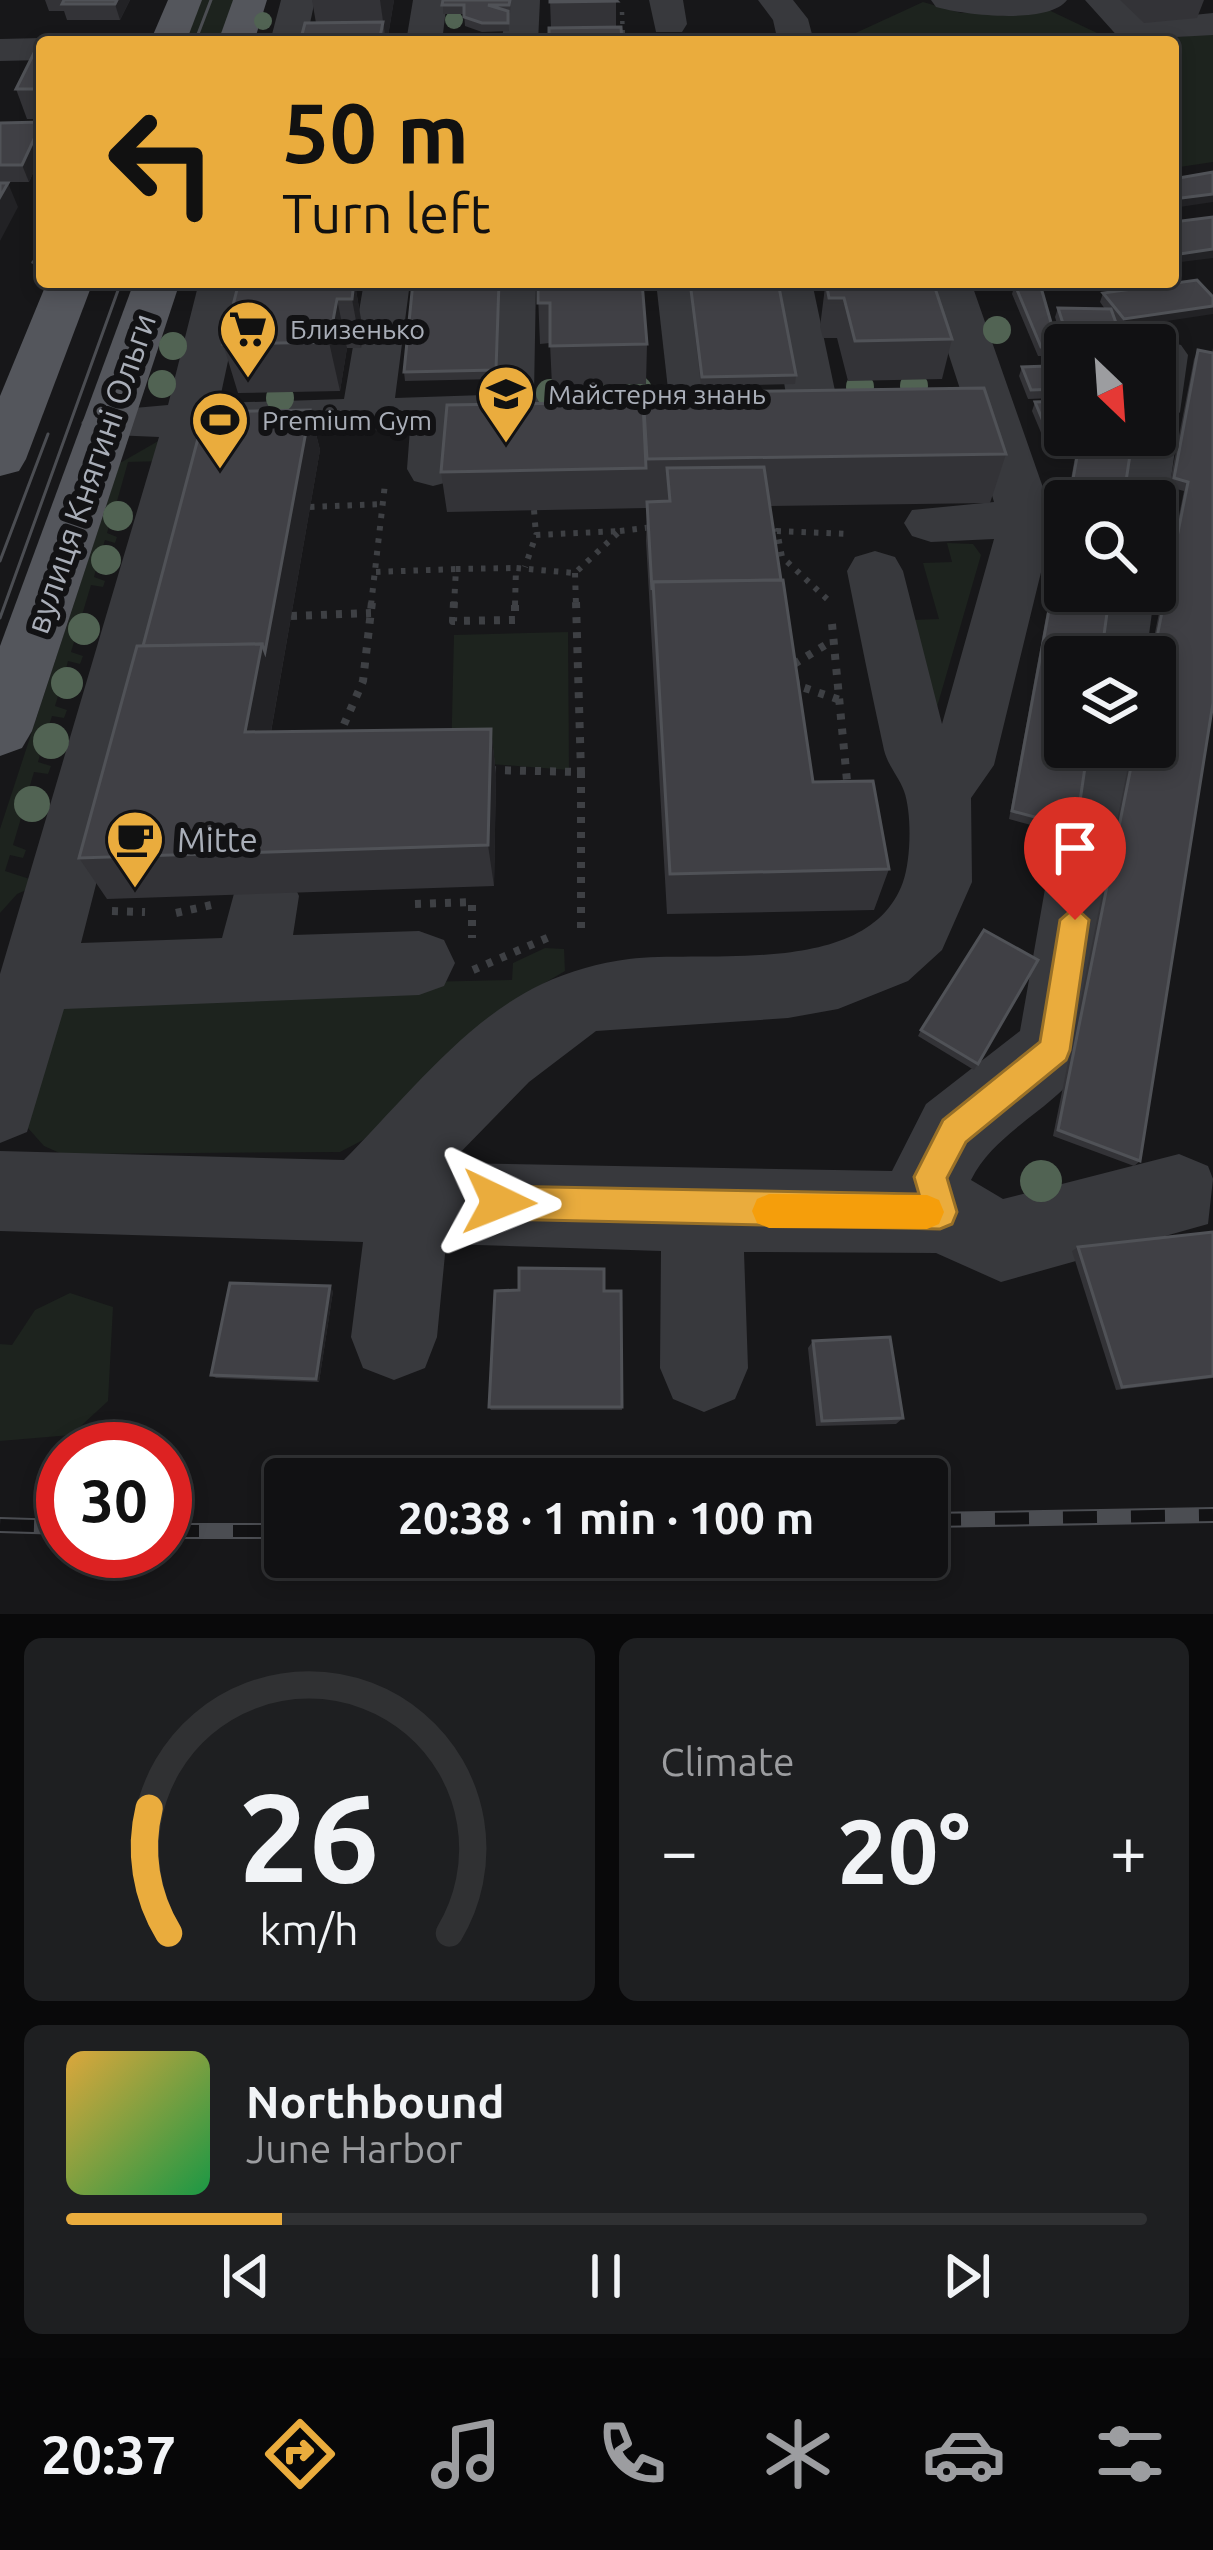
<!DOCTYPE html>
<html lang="en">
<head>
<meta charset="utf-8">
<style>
	body { margin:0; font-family:Ubuntu,sans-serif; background:#1e1f21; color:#f1f3f6; height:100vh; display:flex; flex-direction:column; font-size:45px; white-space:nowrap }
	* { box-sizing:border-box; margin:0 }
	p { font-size:39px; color:#9c9da0 }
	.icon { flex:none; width:66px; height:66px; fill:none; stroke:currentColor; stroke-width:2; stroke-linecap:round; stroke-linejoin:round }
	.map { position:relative; height:1614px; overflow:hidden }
	.drawer { display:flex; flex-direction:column; gap:24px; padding:24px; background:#09090a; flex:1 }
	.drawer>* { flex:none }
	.banner { position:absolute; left:36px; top:36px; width:1143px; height:252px; border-radius:12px; box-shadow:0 6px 18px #0003,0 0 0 3px #303133; background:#eaac3d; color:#111; overflow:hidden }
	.needle { width:78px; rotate:155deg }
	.controls { position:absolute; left:1044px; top:324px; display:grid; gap:24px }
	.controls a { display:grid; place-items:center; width:132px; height:132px; border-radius:12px; background:#111113; box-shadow:0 6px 18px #0003,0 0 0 3px #303133; font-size:60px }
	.speed { position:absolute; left:36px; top:1422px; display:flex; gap:24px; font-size:60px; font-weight:700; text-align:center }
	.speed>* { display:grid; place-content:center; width:156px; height:156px; border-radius:50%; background:#111113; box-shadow:0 6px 18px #0003,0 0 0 3px #303133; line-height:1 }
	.speed .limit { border:18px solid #d22; background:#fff; color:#111 }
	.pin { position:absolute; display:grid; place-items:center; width:102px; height:102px; color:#fff; margin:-123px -51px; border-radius:50% 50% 50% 0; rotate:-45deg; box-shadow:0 0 12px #0007 }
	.pin .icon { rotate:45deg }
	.me { position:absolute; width:132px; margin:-66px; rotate:92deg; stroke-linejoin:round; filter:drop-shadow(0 0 9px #0008) }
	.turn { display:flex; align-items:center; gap:42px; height:252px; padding:0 48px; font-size:54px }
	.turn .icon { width:156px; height:156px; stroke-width:2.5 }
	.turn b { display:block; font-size:84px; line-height:102px }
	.big { font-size:90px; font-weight:700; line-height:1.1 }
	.drawer .card { flex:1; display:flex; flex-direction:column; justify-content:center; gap:18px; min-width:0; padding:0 42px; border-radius:18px; background:#1e1f21 }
	.drawer .dial { align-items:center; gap:0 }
	.dial svg { height:312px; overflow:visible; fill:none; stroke:#303133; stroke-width:7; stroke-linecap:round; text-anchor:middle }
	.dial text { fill:#f1f3f6; stroke:none }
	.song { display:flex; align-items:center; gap:36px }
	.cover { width:144px; height:144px; border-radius:18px; background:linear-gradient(135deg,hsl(40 70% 55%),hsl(140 70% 35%)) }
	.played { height:12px; border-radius:6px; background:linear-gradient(90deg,#eaac3d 20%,#303133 20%) }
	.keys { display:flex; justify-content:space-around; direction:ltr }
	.heat { display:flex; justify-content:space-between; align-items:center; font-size:66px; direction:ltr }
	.drawer .tiles { flex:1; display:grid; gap:24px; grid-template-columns:1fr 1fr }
	.card:last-child { grid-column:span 2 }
	.trip { position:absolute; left:264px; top:1458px; width:684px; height:120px; border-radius:12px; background:#111113; box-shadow:0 6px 18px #0003,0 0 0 3px #303133; font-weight:700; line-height:120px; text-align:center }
	.menu { display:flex; height:192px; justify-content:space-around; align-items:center; background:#070708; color:#9c9da0 }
	.menu .icon { width:84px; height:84px }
	.menu .on { color:#eaac3d }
	.menu b { font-size:54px; color:#f1f3f6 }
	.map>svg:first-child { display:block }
	.green { fill:#1d231e }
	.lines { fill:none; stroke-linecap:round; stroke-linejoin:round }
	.path-far2 { stroke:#3e4044; stroke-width:4.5; stroke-dasharray:3 6; stroke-linecap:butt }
	.path-far1 { stroke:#3e4044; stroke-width:6; stroke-dasharray:4.5 8; stroke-linecap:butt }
	.path { stroke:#3e4044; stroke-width:8; stroke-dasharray:6 9; stroke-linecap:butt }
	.minor { fill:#38393d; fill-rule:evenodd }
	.major { fill:#54565c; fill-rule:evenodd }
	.tram { stroke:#4b4d52; stroke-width:3 }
	.rail-casing { stroke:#4b4d52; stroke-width:16 }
	.rail { stroke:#121214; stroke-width:12; stroke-dasharray:34; stroke-linecap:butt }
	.tree { fill:#516353 }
	.wall { fill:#333337 }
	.shaded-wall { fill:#222225 }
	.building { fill:#404045; stroke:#505257; stroke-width:3 }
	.route { fill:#eaac3d; stroke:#987028; stroke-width:3 }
	.slow { fill:#f59e0b }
	.labels { text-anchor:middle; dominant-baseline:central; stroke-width:12; stroke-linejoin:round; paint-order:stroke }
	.far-poi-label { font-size:27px; fill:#a9aeb8; stroke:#121214; text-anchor:start }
	.street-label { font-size:33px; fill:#a9aeb8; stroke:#121214 }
	.poi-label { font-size:33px; fill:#a9aeb8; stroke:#121214; text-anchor:start }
</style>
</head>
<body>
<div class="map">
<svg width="1213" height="1614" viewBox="0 0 1213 1614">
	<rect width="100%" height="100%" fill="#171719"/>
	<g class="green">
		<path d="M199,0H235L220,42H183Z"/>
		<path d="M923,2L961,13L1036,4L1116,42H836Z"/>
		<path d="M1213,33V162L1173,168V42H1133Z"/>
		<path d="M167,436L164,461L128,462L114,512L125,515L123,521L111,519L107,533L117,537L115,543L105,540L100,555L111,558L109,564L98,561L94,577L105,581L103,587L91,585L79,625L90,628L89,634L77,632L71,652L83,656L80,664L68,661L64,677L75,681L73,689L61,686L55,706L67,710L64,718L52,716L46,735L59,739L57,747L43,744L38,762L51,766L48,774L34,772L26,799L40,801L37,810L24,808L13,845L26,850L23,858L10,855L5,871L42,883L17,894L0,913V829L120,463Z"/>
		<path d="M947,543L973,544L981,555L926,745L911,620L939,619L923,563L952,562Z"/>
		<path d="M568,632L569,770L451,761L454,635Z"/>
		<path d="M545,948L564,949L565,971L516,1000L363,1140L340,1152L62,1154L44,1146L27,1127L58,1008L103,989L512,980L513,963Z"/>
		<path d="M70,1293L113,1307L108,1401L71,1435L0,1441V1344L12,1345L35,1310Z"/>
	</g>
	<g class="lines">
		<g class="path-far2">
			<path d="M622,12L623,42"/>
			<path d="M33,264L42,244"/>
		</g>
		<g class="path-far1">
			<path d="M571,387L646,385"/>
			<path d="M310,507L385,504"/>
			<path d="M534,510L536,535"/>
			<path d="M620,531L653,527"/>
			<path d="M456,569L516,568"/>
			<path d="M376,572L456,569L454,605"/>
			<path d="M575,573L576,605"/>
			<path d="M827,599L782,557L777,531L848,534"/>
			<path d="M371,605L385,484"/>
			<path d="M515,605L516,568L575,573L620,531L536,535L525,567"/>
		</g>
		<g class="path">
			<path d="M454,602L453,621L515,620V602"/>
			<path d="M291,616L371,613"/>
			<path d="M832,624L848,791"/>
			<path d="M794,664L827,644"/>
			<path d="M795,679L796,685L840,700"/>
			<path d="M338,738L363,681L372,602"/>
			<path d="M490,770L581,772L576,602"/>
			<path d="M581,772V935"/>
			<path d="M415,904L472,902V938"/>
			<path d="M112,911L145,912"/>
			<path d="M176,913L211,905"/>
			<path d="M473,970L554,935"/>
		</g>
		<g class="minor">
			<path d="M281,0H315L306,42H270Z"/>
			<path d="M413,0H447L442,42H406Z"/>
			<path d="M506,0H540L538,42H502Z"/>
			<path d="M649,0H683L687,24L682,32H656Z"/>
			<path d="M758,0H793L808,19L814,42H778L773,20Z"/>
			<path d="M931,0H1067C1048,25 964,15 936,7Z"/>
			<path d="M1085,0H1122L1143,20L1213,13V35L1121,40Z"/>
			<path d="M42,38L55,42H42V60L0,61V39Z"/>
			<path d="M199,282H245L219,403L344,399L364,282H410L395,398L484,395L490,282H536L534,393L553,398L560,409L553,420L462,427L459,469L452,481L433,486L414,481L407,469L410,429L211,436L81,943L222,938L239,875L264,866L289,875L299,896L293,935L419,931L444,940L455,963L444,986L419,995L64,1009L27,1132L0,1143V974L159,437L89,434L81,423L89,412L168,405Z"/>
			<path d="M656,282H702L720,407L713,418L695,423L677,418L670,407Z"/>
			<path d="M766,282H812L838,405L831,416L813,421L795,416L788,405Z"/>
			<path d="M925,282H971L1054,519L994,765L971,798L972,882L942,950L908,981L838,1009L788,1018L596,1031L529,1082L450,1163L892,1171L926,1104L1020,1031L1070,747H1134L1092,1050C1067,1106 998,1125 971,1180L1003,1199L1179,1154L1208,1166L1213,1179L1208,1224L1001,1282L936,1253L744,1252L748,1368L735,1399L704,1412L673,1399L660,1368L661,1251L446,1244L437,1337L425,1368L394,1380L363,1368L351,1337L363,1242L0,1231V1151L344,1160C403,1101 465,1020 542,984C570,971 598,963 629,959C709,950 869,978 903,882C911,860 912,813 904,791C899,777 888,766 884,750C871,691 859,631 847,571L855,557L875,551L895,557L903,571L942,724L994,539L931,542L912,536L904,523L912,510L994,502L970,421L884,416L877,405L884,394L960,389Z"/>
			<path d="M1164,340L1181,345L1188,355L1180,412L1170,424L1177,435L1168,501L1155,515V501H1114L1125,435H1155V345H1147Z"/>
			<path d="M1098,591L1155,590L1146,657H1086Z"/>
		</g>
		<g class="major">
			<path d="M168,0H202L186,42H150Z"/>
			<path d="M233,0H267L254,42H218Z"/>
			<path d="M47,282H93L26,459L19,471L0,476V396Z"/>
			<path d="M134,282H180L32,731L22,748L0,756V646Z"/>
		</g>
		<g class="tram">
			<path d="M195,42L211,0"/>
			<path d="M0,561L48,434"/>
			<path d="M0,618L121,282"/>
		</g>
		<g class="rail-casing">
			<g id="rail">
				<path d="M927,1520L1213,1515"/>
				<path d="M0,1525L63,1527"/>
				<path d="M165,1531H285"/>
			</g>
		</g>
		<use href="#rail" class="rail"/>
	</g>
	<g class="tree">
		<circle cx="454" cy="20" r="9"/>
		<circle cx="263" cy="21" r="9"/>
		<circle cx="997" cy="330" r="14"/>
		<circle cx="173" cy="346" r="14"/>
		<circle cx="162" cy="384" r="14"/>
		<circle cx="914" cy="386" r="14"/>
		<circle cx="860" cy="387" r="14"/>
		<circle cx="638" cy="390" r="14"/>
		<circle cx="595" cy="392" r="14"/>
		<circle cx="550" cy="393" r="14"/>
		<circle cx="280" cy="398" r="14"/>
		<circle cx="118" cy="516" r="15"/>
		<circle cx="106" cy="560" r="15"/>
		<circle cx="84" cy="629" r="16"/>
		<circle cx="67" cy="683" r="16"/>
		<circle cx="51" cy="741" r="18"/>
		<circle cx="32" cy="804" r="18"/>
		<circle cx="1041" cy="1181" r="21"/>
	</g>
	<g class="wall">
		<path d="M45,0H130L120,20H67L64,11H49Z"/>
		<path d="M312,0H394L387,42H300L316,23Z"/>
		<path d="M443,0H511L510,13H508L509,31L482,32L465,26L464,14H443Z"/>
		<path d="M550,0H616V27L551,28Z"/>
		<path d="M1120,0H1204L1197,18L1144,23Z"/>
		<path d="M42,49V119H27L16,89Z"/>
		<path d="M42,122V153L29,182H0V123Z"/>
		<path d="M1197,280L1121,328L1115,321L1124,345H1065V350L1055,317L1058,308L1105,309L1100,302L1103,293Z"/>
		<path d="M239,282H357L356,290L363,331L361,348H347L340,391L238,393L223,344Z"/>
		<path d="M500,282L497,379L405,381L404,372Z"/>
		<path d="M689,282H778L796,375L795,384L701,386Z"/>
		<path d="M823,282H933L952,339L942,379L848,381L837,338H823L820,327L825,287Z"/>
		<path d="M1007,282H1039L1058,347L1055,356H1038L1012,294L1014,287H1009Z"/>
		<path d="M550,287L647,344L646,384L552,386L550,343L540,344L538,295Z"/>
		<path d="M1213,348V703L1140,1161L1134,1166L1053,1136L1132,747H1155V657H1150L1184,491L1169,487L1194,359L1198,350L1212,353Z"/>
		<path d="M1022,367L1058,389L1054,398L1028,399L1019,376Z"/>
		<path d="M1035,402L1065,407V435H1042L1032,411Z"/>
		<path d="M447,405L1006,454L990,503L770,506L813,782L889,869L874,910L667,914L646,541L647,508L447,512L441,472Z"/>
		<path d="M310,410L320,450L271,732L491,729L496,774L494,886L107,899L79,858Z"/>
		<path d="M1079,435H1133L1123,501H1067Z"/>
		<path d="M1065,513V591L1076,828L1072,836L1009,819Z"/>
		<path d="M1038,960L974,1070L918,1036L921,1030Z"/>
		<path d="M1213,1232V1378L1116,1390L1072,1251L1078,1247Z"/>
		<path d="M333,1291L319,1382L216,1378L211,1375Z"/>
		<path d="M604,1291H621L622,1410H491L489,1407Z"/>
		<path d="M813,1341L903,1418L896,1424L816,1426L808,1348Z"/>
	</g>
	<g class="shaded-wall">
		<path d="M117,0H130L120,20L115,4Z"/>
		<path d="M380,0H394L387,42H386Z"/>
		<path d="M42,122V153L29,182L22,165Z"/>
		<path d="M8,183L18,207L0,241V197Z"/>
		<path d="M1213,194V202L1173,208V199Z"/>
		<path d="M1213,249V258L1173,263V255Z"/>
		<path d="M340,282H357L356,290L363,331L361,348L352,299Z"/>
		<path d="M337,299L347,348L340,391L329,342Z"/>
		<path d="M1213,306V314L1121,328L1124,319Z"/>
		<path d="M310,410L320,450L263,777L245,732Z"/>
		<path d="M491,729L496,774L494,886L488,845Z"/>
		<path d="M330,1286L333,1291L319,1382L316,1379Z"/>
	</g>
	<g class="building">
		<path d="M64,0H117L115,4H62Z"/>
		<path d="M443,0H510L509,5H488L508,11V23H482L464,17V5H442Z"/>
		<path d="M550,0H616L617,1L550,2Z"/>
		<path d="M383,22L379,42H300L305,23Z"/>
		<path d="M621,27L622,42H549V28Z"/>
		<path d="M36,49H42V89H16Z"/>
		<path d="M42,122L22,165H0V123Z"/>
		<path d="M1213,172V194L1173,199V179Z"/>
		<path d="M0,183H8L0,197Z"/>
		<path d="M1213,217V249L1173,255V222Z"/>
		<path d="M1197,280L1213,297V306L1124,319L1103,293Z"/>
		<path d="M239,282H354L352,299H337L329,342L223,344Z"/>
		<path d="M413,282H499L496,370L404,372Z"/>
		<path d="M550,282H642L647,344L550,346V303H538V287H550Z"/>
		<path d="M690,282H778L796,375L702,377Z"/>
		<path d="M826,282H933L952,339L855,341L844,298H829Z"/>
		<path d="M1040,284L1058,347H1041L1015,285Z"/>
		<path d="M1058,308L1111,309L1124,345H1070Z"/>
		<path d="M1198,350L1213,353V703L1140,1161L1058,1130L1135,747H1155V657H1153L1188,482L1174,478Z"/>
		<path d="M1048,366L1058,389L1031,390L1022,367Z"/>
		<path d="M984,388L1006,454L647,459L643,393Z"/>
		<path d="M1062,401L1065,407V426H1045L1035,402Z"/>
		<path d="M643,402L646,468L441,472L447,405Z"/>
		<path d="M310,410L265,652L262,644L143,646L205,412Z"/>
		<path d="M1081,435H1133L1123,501H1069Z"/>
		<path d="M764,467L781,580L653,582L652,590L647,502L670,501L667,468Z"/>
		<path d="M1065,523V591H1110L1101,657H1065V747H1088L1076,828L1012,811Z"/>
		<path d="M783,580L813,782L873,781L889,869L670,874L653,582Z"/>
		<path d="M262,644L245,732L491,729L488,845L79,858L137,646Z"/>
		<path d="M984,930L1038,960L978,1064L921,1030Z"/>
		<path d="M1213,1232V1376L1122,1387L1078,1247Z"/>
		<path d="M519,1268L604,1269V1291H621L622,1407H489L495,1291L519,1290Z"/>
		<path d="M230,1283L330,1286L316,1379L211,1375Z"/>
		<path d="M890,1337L903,1418L822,1421L813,1341Z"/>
	</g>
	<path class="route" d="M1075,907L1089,920L1070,1050L1066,1060L966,1142L947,1178L957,1212L952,1224L940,1229L499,1219L487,1214L482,1202L487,1191L499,1186L919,1194L914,1177L943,1120L1040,1042L1060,920Z"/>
	<path class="slow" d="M769,1194L927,1195L939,1200L944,1212L939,1224L927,1229L769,1228L757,1223L752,1211L757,1199Z"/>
	<defs>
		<g id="supermarket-pin" transform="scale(3)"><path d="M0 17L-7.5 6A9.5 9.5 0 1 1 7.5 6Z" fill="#eaac3d" stroke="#121214"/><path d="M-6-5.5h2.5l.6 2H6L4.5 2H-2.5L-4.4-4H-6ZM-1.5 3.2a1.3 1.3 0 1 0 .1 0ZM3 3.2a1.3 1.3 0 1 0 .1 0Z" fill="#111"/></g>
		<g id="school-pin" transform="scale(3)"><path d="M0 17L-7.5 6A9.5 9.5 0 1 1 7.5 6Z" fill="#eaac3d" stroke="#121214"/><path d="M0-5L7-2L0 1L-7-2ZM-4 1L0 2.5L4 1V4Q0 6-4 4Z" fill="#111"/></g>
		<g id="stadium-pin" transform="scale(3)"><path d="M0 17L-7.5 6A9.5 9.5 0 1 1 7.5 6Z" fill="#eaac3d" stroke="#121214"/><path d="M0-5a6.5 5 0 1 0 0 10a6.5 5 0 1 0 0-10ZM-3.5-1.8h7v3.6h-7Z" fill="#111"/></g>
		<g id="cafe-pin" transform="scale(3)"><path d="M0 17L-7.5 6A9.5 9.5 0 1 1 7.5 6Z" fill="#eaac3d" stroke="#121214"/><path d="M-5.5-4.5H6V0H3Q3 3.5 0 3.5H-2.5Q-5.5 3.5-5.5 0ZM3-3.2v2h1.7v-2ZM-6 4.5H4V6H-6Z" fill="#111"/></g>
	</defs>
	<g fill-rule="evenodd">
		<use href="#supermarket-pin" x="248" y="329"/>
		<use href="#school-pin" x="506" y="394"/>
		<use href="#stadium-pin" x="220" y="420"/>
		<use href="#cafe-pin" x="135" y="839"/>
	</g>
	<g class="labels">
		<g class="far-poi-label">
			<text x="290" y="329">Близенько</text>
			<text x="548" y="394">Майстерня знань</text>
			<text x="262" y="420">Premium Gym</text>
		</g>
		<g class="street-label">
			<text transform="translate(90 473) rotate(-71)">вулиця Княгині Ольги</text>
		</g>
		<g class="poi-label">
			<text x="177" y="839">Mitte</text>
		</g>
	</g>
</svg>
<div class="controls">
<a><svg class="needle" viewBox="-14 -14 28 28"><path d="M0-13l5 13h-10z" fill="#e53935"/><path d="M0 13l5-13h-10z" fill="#9c9da0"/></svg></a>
<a><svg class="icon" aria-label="search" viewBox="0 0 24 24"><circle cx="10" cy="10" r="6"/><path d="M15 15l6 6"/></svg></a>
<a><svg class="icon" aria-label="layers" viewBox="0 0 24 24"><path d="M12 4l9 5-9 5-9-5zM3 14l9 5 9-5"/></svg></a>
</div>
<div class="speed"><div class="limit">30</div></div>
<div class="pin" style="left:1075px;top:920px;background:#d93025"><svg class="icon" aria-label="arrive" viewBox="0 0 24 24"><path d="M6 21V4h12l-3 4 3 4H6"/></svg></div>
<svg class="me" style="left:499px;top:1202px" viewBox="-20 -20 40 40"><path d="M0-17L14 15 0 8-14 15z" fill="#eaac3d" stroke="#fff" stroke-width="4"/></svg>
<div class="trip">20:38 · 1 min · 100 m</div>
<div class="banner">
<div class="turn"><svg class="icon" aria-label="left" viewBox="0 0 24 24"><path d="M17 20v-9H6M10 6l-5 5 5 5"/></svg><div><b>50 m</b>Turn left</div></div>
</div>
</div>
<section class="drawer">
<div class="tiles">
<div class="card dial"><svg viewBox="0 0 100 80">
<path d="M14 69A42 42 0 1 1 86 69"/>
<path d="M14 69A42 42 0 0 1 9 37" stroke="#eaac3d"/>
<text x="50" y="56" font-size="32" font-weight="700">26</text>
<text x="50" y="72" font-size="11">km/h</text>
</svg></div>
<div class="card"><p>Climate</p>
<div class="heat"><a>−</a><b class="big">20°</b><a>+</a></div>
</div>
<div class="card">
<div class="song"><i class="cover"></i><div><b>Northbound</b><p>June Harbor</p></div></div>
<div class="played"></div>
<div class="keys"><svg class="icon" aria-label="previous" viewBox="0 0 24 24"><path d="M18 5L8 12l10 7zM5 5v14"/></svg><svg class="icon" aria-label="pause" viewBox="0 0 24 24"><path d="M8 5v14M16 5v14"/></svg><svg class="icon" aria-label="next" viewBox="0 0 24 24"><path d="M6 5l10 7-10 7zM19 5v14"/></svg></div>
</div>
</div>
</section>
<nav class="menu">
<b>20:37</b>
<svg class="icon on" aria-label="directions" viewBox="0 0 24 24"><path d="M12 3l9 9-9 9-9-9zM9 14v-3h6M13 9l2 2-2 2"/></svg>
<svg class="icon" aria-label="music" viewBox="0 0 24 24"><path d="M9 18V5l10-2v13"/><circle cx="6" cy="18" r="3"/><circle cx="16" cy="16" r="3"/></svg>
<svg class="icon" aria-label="phone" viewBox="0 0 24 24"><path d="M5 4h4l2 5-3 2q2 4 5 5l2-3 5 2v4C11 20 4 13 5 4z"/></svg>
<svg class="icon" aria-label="climate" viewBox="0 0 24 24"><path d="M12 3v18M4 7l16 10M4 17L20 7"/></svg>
<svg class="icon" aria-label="car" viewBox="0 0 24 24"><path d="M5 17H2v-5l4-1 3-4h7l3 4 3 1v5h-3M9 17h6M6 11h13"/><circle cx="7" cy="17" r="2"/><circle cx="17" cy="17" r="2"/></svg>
<svg class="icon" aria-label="filters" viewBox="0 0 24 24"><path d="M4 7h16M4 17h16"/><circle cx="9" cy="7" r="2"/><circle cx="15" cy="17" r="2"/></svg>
</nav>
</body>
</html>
